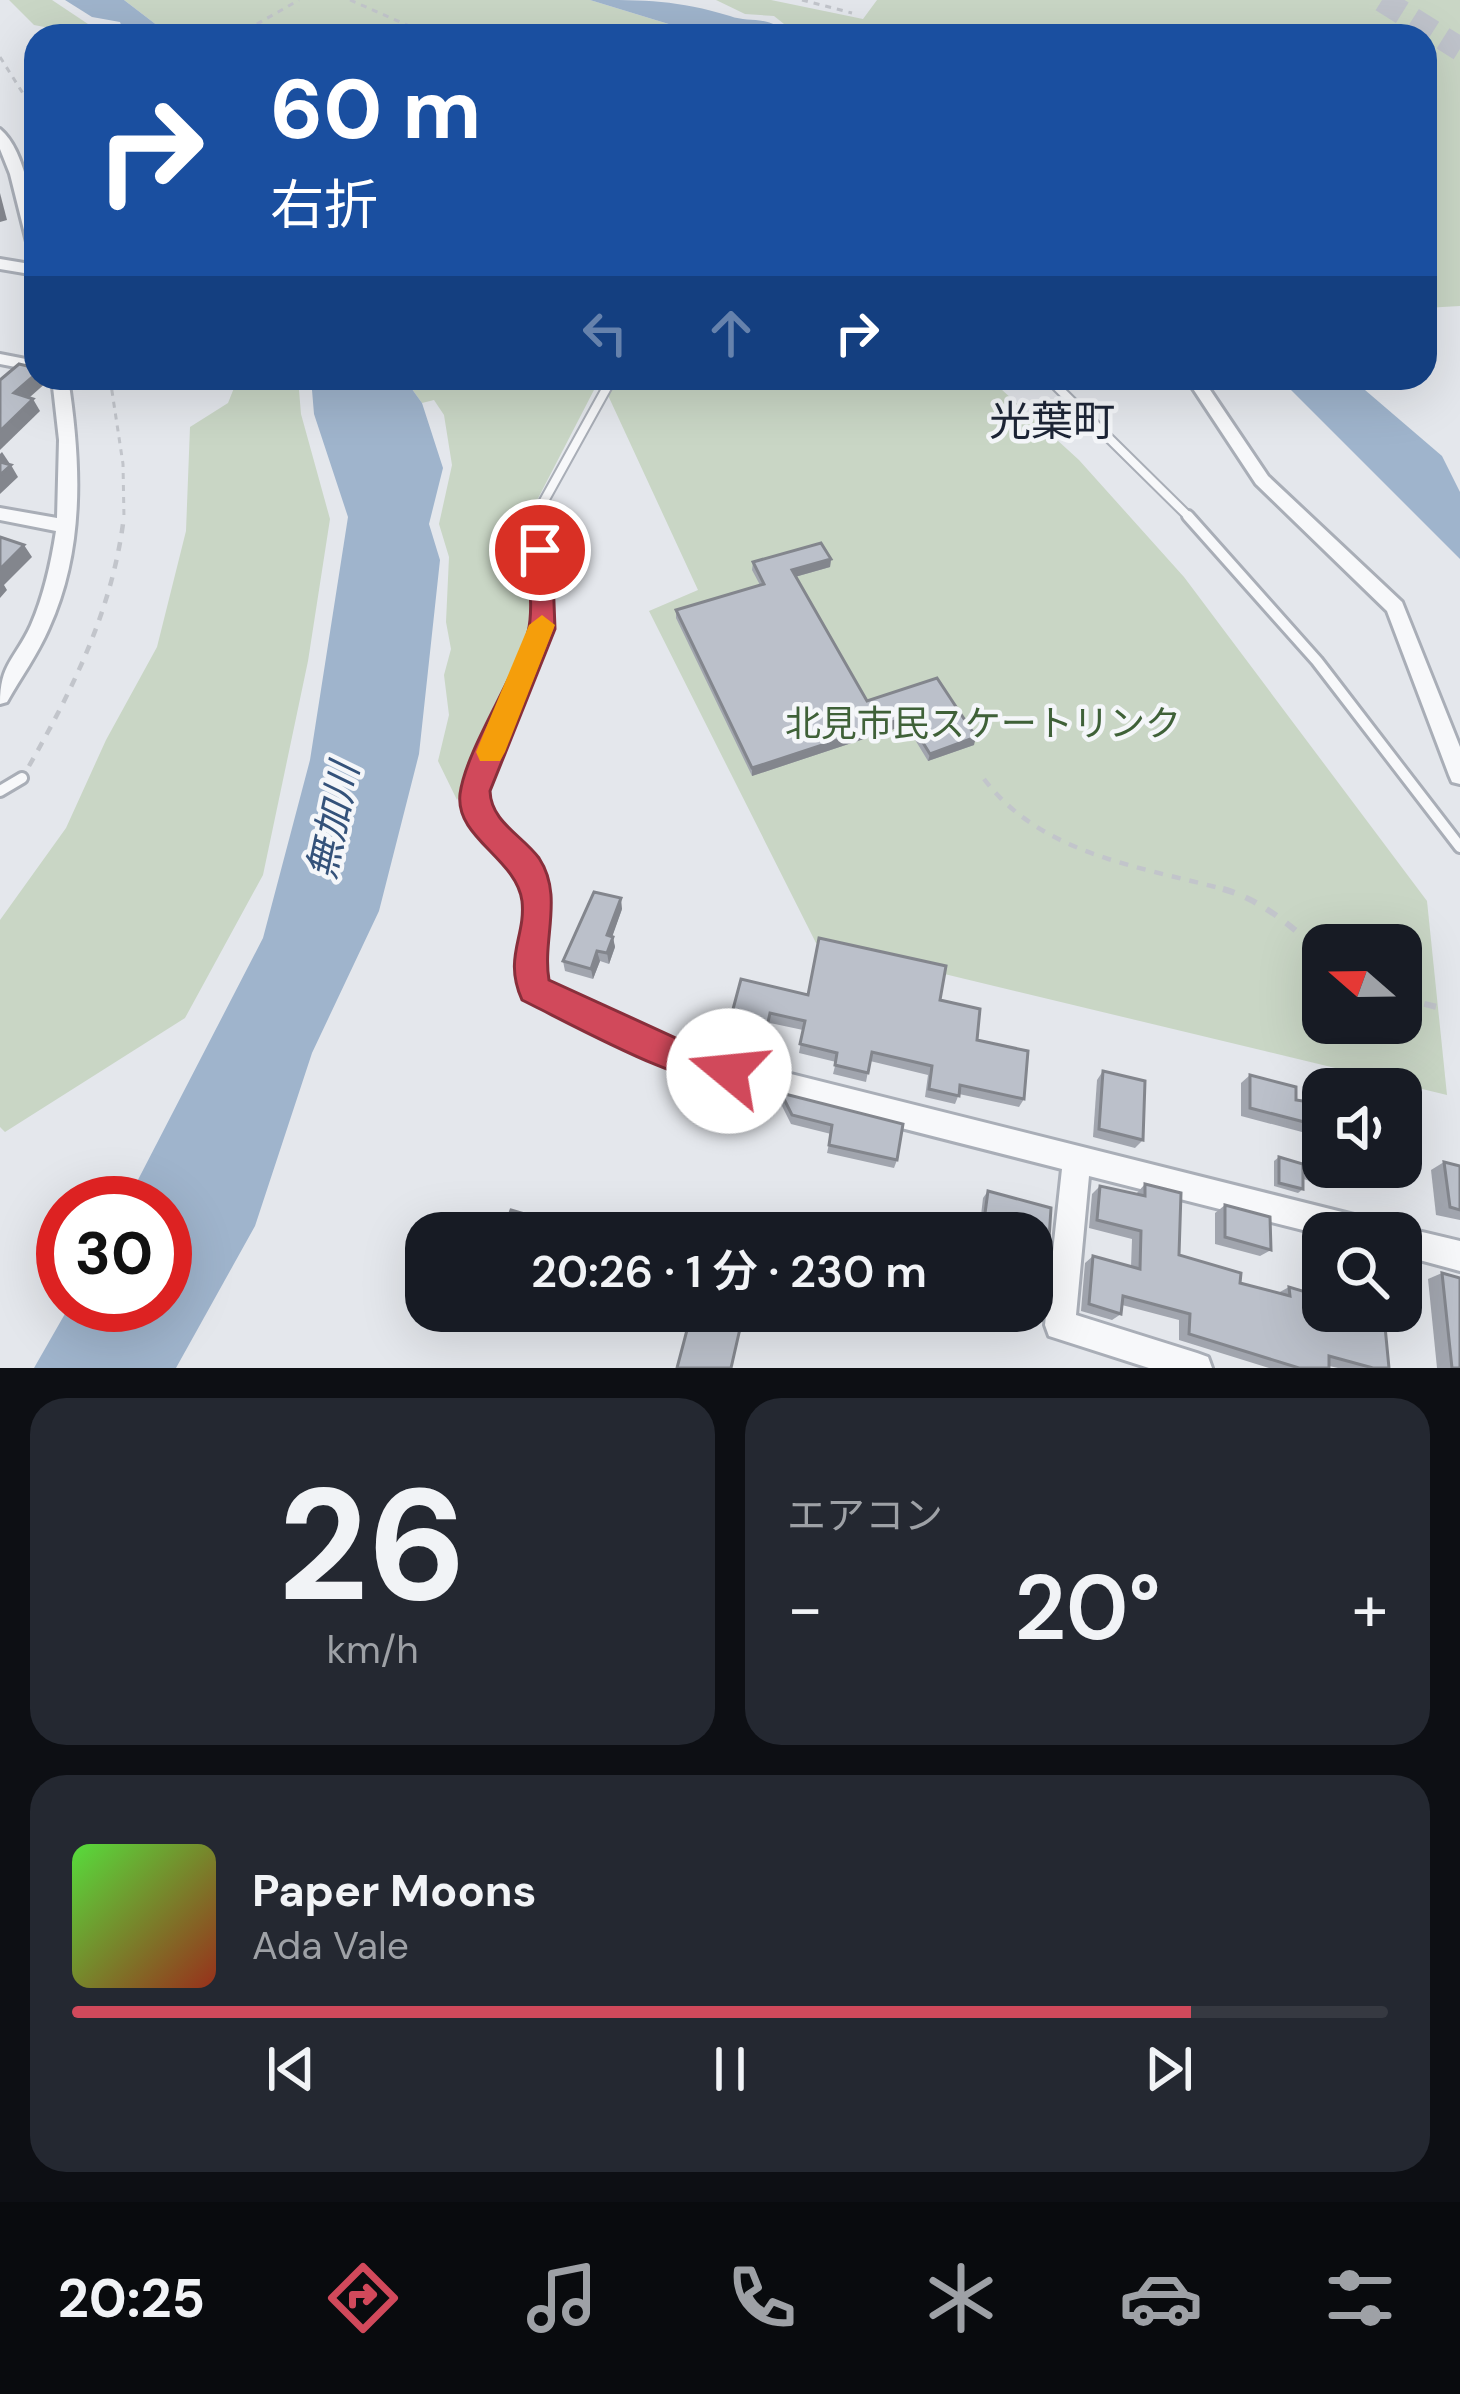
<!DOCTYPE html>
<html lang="ja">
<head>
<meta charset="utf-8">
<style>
	body { margin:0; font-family:"DM Sans","Noto Sans JP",sans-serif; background:#242831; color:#f1f3f6; height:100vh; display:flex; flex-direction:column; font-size:45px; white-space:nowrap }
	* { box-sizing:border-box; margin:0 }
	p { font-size:39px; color:#9ea1a6 }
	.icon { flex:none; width:66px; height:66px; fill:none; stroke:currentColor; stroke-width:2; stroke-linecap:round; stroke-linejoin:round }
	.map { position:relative; height:1368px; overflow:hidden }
	.panel { display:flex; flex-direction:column; gap:30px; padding:30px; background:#0d0f14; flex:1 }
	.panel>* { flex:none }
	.top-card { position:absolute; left:24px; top:24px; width:1413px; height:366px; border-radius:36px; box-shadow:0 12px 48px #0002; background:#1a4fa0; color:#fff; overflow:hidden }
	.needle { width:78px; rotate:290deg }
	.buttons { position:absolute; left:1302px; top:924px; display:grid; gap:24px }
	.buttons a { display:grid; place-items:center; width:120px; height:120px; border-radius:24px; background:#171b24; box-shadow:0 12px 48px #0002; font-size:60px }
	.speed { position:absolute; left:36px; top:1176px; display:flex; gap:24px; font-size:60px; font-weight:700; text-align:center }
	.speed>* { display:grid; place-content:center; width:156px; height:156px; border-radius:50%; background:#171b24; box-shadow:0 12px 48px #0002; line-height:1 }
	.speed .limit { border:18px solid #d22; background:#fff; color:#111 }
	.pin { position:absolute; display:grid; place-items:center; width:102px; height:102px; color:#fff; margin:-51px; border:6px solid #fff; border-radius:50%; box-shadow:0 3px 12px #0007 }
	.me { position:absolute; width:132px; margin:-66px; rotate:287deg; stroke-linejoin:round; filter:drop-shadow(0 0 9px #0008) }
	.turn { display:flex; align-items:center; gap:42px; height:252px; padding:0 48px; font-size:54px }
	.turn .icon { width:156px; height:156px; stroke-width:2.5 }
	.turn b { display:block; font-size:84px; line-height:102px }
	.lanes { display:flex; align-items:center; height:114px; padding:0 48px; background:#0003; justify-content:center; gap:60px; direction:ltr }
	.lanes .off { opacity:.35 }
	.big { font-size:90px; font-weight:600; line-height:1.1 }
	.panel .widget { flex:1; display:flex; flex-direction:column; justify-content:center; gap:18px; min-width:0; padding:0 42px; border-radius:36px; background:#242831 }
	.panel .dial { align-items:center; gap:0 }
	.dial b { font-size:156px; line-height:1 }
	.song { display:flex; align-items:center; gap:36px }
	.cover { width:144px; height:144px; border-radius:18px; background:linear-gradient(135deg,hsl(110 70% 55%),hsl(10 70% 35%)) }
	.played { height:12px; border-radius:6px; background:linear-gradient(90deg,#d1495b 85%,#363941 85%) }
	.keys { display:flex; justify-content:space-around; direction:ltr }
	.heat { display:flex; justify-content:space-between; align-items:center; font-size:66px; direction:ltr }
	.panel .tiles { flex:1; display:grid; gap:30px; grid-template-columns:1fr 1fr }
	.widget:last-child { grid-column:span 2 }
	.trip { position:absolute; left:405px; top:1212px; width:648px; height:120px; border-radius:36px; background:#171b24; box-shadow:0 12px 48px #0002; font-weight:600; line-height:120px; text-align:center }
	.dock { display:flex; height:192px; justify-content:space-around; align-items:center; background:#090b0e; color:#9ea1a6 }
	.dock .icon { width:84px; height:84px }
	.dock .selected { color:#d1495b }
	.dock b { font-size:54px; color:#f1f3f6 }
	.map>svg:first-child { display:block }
	.green { fill:#c9d6c5; fill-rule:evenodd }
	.water { fill:#9fb4cc }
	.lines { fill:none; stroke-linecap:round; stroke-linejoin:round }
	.highway-tunnel { stroke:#bfc3cb; stroke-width:24; stroke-dasharray:24 12; stroke-linecap:butt }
	.lane-far2-casing { stroke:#a9aeb7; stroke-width:12 }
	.lane-far1-casing { stroke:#a9aeb7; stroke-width:16 }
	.lane-casing { stroke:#a9aeb7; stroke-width:20 }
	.street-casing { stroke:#a9aeb7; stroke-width:6 }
	.path-far2 { stroke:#c2c5cb; stroke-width:3; stroke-dasharray:6 6; stroke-linecap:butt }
	.path-far1 { stroke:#c2c5cb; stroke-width:4.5; stroke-dasharray:9 9; stroke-linecap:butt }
	.path { stroke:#c2c5cb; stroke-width:6; stroke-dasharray:12 12; stroke-linecap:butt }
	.lane-far2 { stroke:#f7f8fa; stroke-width:8 }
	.lane-far1 { stroke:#f7f8fa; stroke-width:10 }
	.lane { stroke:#f7f8fa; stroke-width:14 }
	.street { fill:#f7f8fa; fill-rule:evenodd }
	.wall { fill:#a1a5ae }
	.shaded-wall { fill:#83868d }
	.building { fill:#bbc0ca; stroke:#83868d; stroke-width:3 }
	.route { fill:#d1495b; stroke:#882f3b; stroke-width:3 }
	.slow { fill:#f59e0b }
	.labels { text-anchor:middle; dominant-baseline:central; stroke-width:9; stroke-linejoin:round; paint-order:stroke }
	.park-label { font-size:36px; fill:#3f6138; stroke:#f4f6f9 }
	.water-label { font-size:39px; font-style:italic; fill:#34527a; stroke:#f4f6f9 }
	.quarter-label { font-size:42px; fill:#1d2536; stroke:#f4f6f9 }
</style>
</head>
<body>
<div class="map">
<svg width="1460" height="1368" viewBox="0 0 1460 1368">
	<rect width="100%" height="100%" fill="#e4e7ec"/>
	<g class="green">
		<path d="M9,0H52L94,28L88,36H57L55,29L34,25Z"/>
		<path d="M124,0H590L708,36H171Z"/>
		<path d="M716,0H771L863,19L877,0H1460V306L1425,308V36H809L794,32L774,16L745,14Z"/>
		<path d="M238,378H298L301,414L330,519L308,661L263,875L185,1018L5,1132L0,1127V920L66,828L106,740L157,647L186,531L190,427L228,403Z"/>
		<path d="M404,378H593L595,388L532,510L535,628L457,800L438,761L449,715L444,675L451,649L446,622L449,557L439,524L452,465L444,415L434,400L422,403Z"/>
		<path d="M600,378H989L1079,460L1184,577L1427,901L1447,1095L816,943L649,611L698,590ZM1323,945H1401V1023H1323Z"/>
	</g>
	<g class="water">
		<path d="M65,0H124L171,36H125L120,22L92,17Z"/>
		<path d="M590,0C646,0 677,0 730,16C746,22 761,17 777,26L772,32L779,36H708Z"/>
		<path d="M311,378H404L422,403L443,468L429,524L440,560L419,754L379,911L312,1053L255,1226L176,1368H34L70,1305H165V1203H126L263,938L310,760L348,517L314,414Z"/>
		<path d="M1279,378H1351L1442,456L1460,492V559Z"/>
	</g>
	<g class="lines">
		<path class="highway-tunnel" d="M1382,0L1460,49"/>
		<g class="lane-far2-casing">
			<g id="lane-far2">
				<path d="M1048,378L1191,519"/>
				<path d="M539,519V510L610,382"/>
			</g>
		</g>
		<g class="lane-far1-casing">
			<g id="lane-far1">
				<path d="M1188,516L1317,661L1460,847"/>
				<path d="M0,791L22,778"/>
				<path d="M534,892L528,868L476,812L475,791L542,629L539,516"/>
			</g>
		</g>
		<g class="lane-casing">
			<path id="lane" d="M534,889L538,905L528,952L534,989"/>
		</g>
		<g class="street-casing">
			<g id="street">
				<path d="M0,129C27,151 36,220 36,254L29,250L10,174L0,149Z"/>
				<path d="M0,259L36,265V275L0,269Z"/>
				<path d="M0,354L36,361V371L0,364Z"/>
				<path d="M52,378H68C81,462 85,549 49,628C38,654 21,677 7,702L0,704C0,663 15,660 31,625C44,595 51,563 56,531L0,520V508L57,518L59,440Z"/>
				<path d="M1186,378H1202L1268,476L1402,602L1460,747V784L1452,782L1449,775L1387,611L1256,484Z"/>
				<path d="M534,977L687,1048L1370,1219L1380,1223L1384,1233L1323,1235L1089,1176L1076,1315L1197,1353L1208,1357L1212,1368H1149L1049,1336L1045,1325L1062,1169L685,1073L525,997L521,989L525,981Z"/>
				<path d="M1401,1227L1460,1241V1271L1401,1255V1233H1390Z"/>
			</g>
		</g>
		<g class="path-far2">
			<path d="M350,0L432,36"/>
			<path d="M802,0L852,13"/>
			<path d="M236,36L299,0"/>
			<path d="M0,57L36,114"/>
			<path d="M110,378L123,464L124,519"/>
		</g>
		<g class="path-far1">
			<path d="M29,766C74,687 113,608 124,516"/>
			<path d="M984,779C1043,857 1145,867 1234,892"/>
		</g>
		<g class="path">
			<path d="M1223,889C1262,900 1295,928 1323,956"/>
			<path d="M1401,998L1437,1007"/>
		</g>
		<use href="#lane-far2" class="lane-far2"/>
		<use href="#lane-far1" class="lane-far1"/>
		<use href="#lane" class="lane"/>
		<use href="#street" class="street"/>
	</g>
	<g class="wall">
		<path d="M831,559L830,567L795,577L867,701L974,745L928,761L906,725L752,776L676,618V610L760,585L752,570L753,562Z"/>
		<path d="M622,909L612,936L615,947L609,964L600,961L593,979L565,971L563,961Z"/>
		<path d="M808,995L940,1000L1024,1099L1019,1107L959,1094L955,1104L925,1097L928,1075L870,1061L866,1082L833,1074L836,1062L799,1053L803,1030L770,1023L764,1045L728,1037V1028Z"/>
		<path d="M1103,1071L1143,1140L1135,1148L1093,1137L1097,1080Z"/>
		<path d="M1250,1075L1296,1100L1347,1181L1337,1188L1303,1179V1189L1298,1193L1274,1186V1161L1279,1157L1303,1164L1302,1132L1241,1116V1083Z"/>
		<path d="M1368,1078L1392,1089H1364L1363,1082Z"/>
		<path d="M781,1093L897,1160L894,1168L827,1153L831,1134L791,1124L780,1102Z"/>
		<path d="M1444,1162L1460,1166V1220L1436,1215L1431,1170Z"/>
		<path d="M1145,1184L1179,1255L1240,1283L1278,1293L1289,1287L1389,1368H1338L1329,1366V1368H1269L1179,1340V1320L1122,1305L1121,1314L1112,1320L1081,1311L1085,1263L1093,1256L1131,1267L1132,1239L1089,1228L1092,1194L1100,1186L1136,1194Z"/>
		<path d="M988,1191L1051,1208L1045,1302L1039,1307L1032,1305V1233H979L983,1198Z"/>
		<path d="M1225,1205L1271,1250L1260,1256L1215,1244V1213Z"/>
		<path d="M1442,1273L1460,1368H1437L1428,1279Z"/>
	</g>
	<g class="shaded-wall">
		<path d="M0,193L7,220L0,222Z"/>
		<path d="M36,374V378H46L48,381L21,405L14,393Z"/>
		<path d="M33,399L40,411L0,450V431Z"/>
		<path d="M2,452L10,464L0,472V454Z"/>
		<path d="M11,465L18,477L0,494V475Z"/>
		<path d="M24,545L32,557L4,585L7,590L0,598V569Z"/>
		<path d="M831,559L830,567L791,578L792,570Z"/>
		<path d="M907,717L906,725L752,776V768Z"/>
		<path d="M976,737L974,745L928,761L930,754Z"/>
		<path d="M621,898L622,909L609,946L607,935Z"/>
		<path d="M613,937L615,947L609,964L607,953Z"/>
		<path d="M597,951L600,961L593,979L591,969Z"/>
	</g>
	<g class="building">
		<path d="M19,364L36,368V374L14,393L33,399L0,431V380Z"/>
		<path d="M0,462L11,465L0,475Z"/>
		<path d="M0,537L24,545L0,569Z"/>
		<path d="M821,543L831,559L792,570L867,701L937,678L976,737L930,754L907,717L752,768L676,610L764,584L753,562Z"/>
		<path d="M594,892L621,898L607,935L613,937L607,953L597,951L591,969L563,961Z"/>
		<path d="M819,938L946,966L940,1000L980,1009L977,1040L1028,1051L1024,1099L960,1085L959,1096L929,1089L932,1066L872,1052L868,1073L835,1065L837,1053L800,1044L805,1021L770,1013L765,1036L728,1028L741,979L808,995Z"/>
		<path d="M1103,1071L1145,1081L1143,1140L1099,1129Z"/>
		<path d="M1250,1075L1296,1087V1100L1323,1104V1167H1347V1181L1313,1171L1312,1124L1250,1108Z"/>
		<path d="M1368,1078L1389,1079L1392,1089H1371Z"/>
		<path d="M781,1093L903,1124L897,1160L829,1145L832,1125L792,1115Z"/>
		<path d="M1279,1157L1303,1164V1189L1279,1183Z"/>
		<path d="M1444,1162L1460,1166V1210L1450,1207Z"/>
		<path d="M1145,1184L1181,1193L1179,1255L1241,1273L1240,1283L1290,1296L1289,1287L1323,1297V1311H1367L1384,1316L1389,1368H1373L1329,1356V1368H1299L1189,1334L1190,1314L1123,1296L1121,1314L1089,1304L1093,1256L1140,1269L1141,1231L1097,1220L1100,1186L1145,1196Z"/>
		<path d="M988,1191L1051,1208L1045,1302L1032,1298V1233H1002L983,1228Z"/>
		<path d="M1225,1205L1270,1217L1271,1250L1225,1237Z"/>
		<path d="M511,1210L579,1230L578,1233H503Z"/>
		<path d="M1442,1273L1460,1278V1368H1452Z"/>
		<path d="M692,1311H744L731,1368H677Z"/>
	</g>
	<path class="route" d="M540,541L552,550L555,629L490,791C491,822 522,835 539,858C564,896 542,939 549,980L689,1044L741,1059L746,1071L741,1083C704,1099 564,1020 522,1000C503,957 526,937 522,901C516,858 455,838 460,794C466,749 514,680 528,632C534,608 528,575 527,550Z"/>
	<path class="slow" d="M542,615L555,625L505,752L500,761H480L476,752L529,625Z"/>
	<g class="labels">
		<g class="park-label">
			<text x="983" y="723">北見市民スケートリンク</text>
		</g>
		<g class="water-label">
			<text transform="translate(333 821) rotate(-78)">無加川</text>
		</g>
		<g class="quarter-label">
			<text x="1052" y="421">光葉町</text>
		</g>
	</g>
</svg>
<div class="buttons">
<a><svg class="needle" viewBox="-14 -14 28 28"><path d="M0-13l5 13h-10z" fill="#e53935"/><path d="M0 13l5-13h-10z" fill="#9ea1a6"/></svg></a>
<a><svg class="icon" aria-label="sound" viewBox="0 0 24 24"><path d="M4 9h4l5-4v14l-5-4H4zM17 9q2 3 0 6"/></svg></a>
<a><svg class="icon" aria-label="search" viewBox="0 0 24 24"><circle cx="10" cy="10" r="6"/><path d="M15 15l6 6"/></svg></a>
</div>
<div class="speed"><div class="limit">30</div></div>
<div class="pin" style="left:540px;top:550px;background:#d93025"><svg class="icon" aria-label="arrive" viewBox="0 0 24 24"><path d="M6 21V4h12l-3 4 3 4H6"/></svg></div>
<svg class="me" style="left:729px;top:1071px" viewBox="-20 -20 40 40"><circle r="19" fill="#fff"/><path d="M0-13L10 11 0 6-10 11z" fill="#d1495b"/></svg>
<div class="trip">20:26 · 1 分 · 230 m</div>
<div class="top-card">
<div class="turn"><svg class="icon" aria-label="right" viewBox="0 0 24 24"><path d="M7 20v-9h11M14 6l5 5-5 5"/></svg><div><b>60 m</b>右折</div></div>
<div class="lanes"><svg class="icon off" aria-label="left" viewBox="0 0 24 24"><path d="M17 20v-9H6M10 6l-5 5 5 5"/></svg><svg class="icon off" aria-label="ahead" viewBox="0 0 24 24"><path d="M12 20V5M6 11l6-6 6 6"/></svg><svg class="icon" aria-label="right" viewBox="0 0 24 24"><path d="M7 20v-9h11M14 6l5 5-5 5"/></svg></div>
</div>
</div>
<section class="panel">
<div class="tiles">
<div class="widget dial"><b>26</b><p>km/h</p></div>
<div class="widget"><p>エアコン</p>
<div class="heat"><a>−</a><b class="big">20°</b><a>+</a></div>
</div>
<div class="widget">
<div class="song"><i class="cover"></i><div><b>Paper Moons</b><p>Ada Vale</p></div></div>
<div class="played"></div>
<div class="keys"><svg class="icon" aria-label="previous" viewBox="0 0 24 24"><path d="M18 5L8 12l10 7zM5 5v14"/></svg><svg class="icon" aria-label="pause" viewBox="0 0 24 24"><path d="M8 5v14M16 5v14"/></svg><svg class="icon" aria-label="next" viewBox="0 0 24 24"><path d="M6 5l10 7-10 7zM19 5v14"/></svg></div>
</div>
</div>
</section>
<nav class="dock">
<b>20:25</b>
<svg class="icon selected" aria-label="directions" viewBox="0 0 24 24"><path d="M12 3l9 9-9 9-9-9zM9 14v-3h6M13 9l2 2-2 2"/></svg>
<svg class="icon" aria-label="music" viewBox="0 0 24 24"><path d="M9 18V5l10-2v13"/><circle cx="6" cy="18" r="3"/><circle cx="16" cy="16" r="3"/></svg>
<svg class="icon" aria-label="phone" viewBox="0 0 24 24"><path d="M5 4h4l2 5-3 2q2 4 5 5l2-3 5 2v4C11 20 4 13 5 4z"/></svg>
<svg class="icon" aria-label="climate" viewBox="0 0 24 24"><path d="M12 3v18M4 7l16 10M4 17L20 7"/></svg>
<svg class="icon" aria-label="car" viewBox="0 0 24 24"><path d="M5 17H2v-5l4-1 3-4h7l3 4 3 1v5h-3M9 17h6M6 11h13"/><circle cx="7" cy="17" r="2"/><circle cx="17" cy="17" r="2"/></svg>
<svg class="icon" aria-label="filters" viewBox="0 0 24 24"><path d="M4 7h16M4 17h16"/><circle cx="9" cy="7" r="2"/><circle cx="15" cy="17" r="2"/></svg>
</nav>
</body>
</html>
